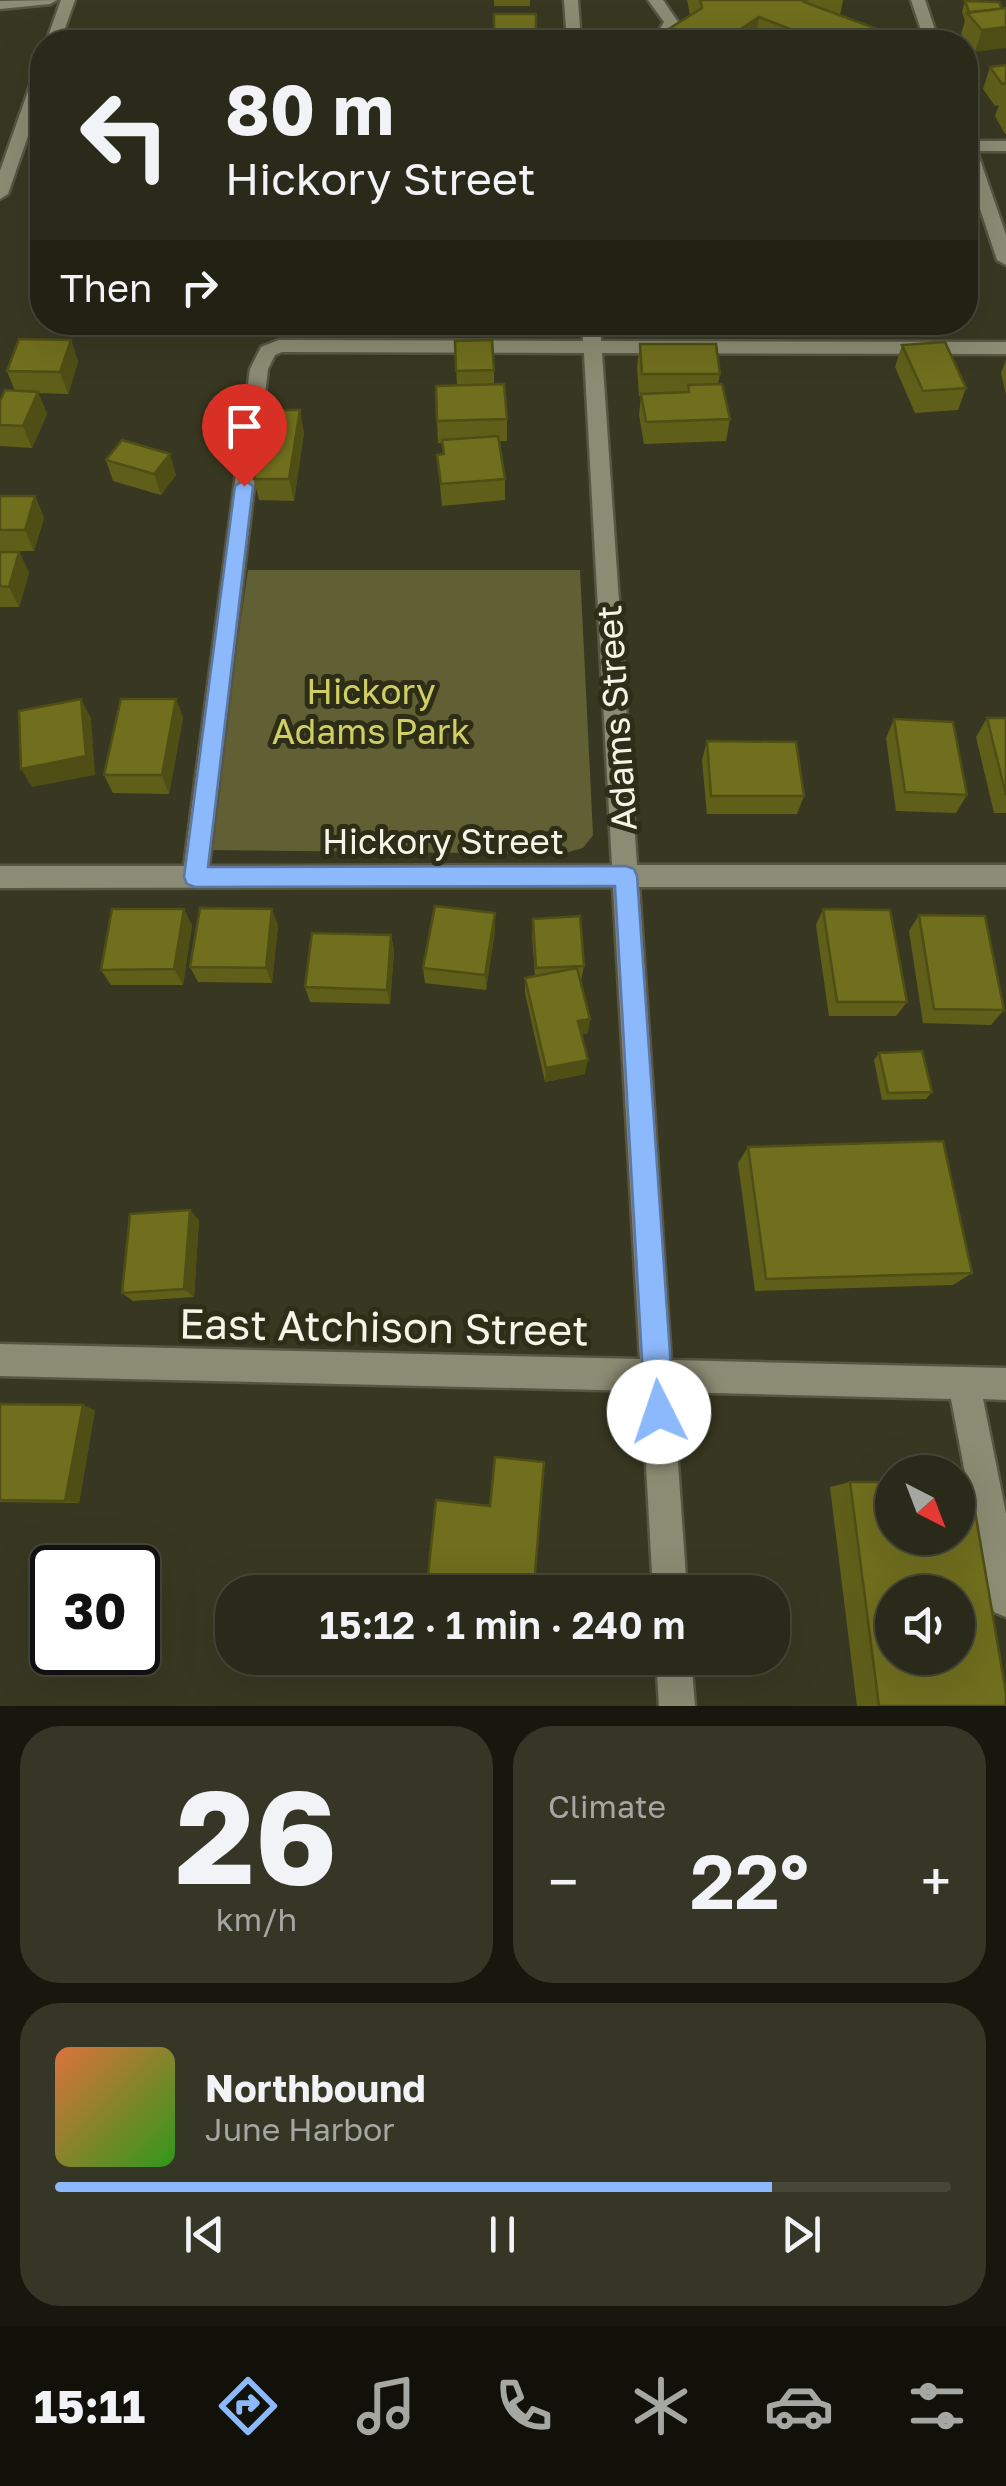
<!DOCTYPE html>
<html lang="en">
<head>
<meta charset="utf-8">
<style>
	body { margin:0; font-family:"Golos Text",sans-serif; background:#363627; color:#f1f3f6; height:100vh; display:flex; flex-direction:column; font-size:38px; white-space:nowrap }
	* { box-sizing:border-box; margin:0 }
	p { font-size:32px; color:#a5a7a2 }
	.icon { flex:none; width:55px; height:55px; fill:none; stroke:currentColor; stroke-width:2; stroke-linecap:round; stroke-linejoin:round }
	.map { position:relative; height:1706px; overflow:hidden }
	.drawer { display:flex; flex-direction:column; gap:20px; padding:20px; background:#17170e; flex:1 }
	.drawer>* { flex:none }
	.hud { position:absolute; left:30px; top:30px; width:948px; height:305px; border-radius:40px; box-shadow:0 10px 40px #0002,0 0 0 2px #464639; background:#2a2a1a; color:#f1f3f6; overflow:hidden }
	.needle { width:65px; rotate:138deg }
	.tools { position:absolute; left:875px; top:1455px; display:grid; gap:20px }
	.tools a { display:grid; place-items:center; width:100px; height:100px; border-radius:50%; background:#2a2a1a; box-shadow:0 10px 40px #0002,0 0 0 2px #464639; font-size:50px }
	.speed { position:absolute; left:30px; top:1545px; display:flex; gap:20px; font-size:50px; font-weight:700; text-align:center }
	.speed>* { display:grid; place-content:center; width:130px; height:130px; border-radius:50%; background:#2a2a1a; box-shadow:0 10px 40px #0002,0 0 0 2px #464639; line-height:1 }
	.speed .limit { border:5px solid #111; border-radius:15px; background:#fff; color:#111 }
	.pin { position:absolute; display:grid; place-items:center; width:85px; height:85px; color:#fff; margin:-102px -42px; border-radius:50% 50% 50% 0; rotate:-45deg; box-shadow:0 0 10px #0007 }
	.pin .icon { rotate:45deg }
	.me { position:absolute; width:110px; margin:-55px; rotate:356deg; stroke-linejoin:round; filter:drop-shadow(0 0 8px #0008) }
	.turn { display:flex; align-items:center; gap:35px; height:210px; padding:0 30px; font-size:45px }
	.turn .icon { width:130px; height:130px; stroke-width:2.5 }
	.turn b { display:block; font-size:70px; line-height:85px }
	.then { display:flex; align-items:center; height:95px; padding:0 30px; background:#0003; gap:20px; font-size:38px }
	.big { font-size:75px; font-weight:600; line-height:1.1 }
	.drawer .tile { flex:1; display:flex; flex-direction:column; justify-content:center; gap:15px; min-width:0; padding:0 35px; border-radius:40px; background:#363627 }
	.drawer .dial { align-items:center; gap:0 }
	.dial b { font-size:130px; line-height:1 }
	.song { display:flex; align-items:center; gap:30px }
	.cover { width:120px; height:120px; border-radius:15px; background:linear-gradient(135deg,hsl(20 70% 55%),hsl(110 70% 35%)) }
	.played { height:10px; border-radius:5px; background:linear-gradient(90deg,#8cb9fc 80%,#464639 80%) }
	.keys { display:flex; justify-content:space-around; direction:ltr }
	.heat { display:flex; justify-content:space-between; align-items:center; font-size:55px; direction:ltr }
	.drawer .tiles { flex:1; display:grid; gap:20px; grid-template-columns:1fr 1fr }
	.tile:last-child { grid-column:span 2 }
	.trip { position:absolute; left:215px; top:1575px; width:575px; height:100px; border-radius:40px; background:#2a2a1a; box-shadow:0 10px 40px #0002,0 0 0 2px #464639; font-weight:600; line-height:100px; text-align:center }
	.dock { display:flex; height:160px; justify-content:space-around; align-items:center; background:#11110a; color:#a5a7a2 }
	.dock .icon { width:70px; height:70px }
	.dock .active { color:#8cb9fc }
	.dock b { font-size:45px; color:#f1f3f6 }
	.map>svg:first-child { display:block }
	.green { fill:#606034 }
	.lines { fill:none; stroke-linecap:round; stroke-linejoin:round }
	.minor-casing { stroke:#565643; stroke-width:5 }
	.minor { fill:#8c8c74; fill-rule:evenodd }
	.wall { fill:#605f1a }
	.shaded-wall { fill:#4e4e15 }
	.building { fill:#706f1e; stroke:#4e4e15; stroke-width:2.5; fill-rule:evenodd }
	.route { fill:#8cb9fc; stroke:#5b78a4; stroke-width:2.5 }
	.labels { text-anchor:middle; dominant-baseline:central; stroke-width:10; stroke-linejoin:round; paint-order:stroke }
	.park-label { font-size:35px; fill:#d0cf63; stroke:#2e2e18 }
	.street-label { font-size:35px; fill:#f4f4e7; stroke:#2e2e18 }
	.near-street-label { font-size:42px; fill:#f4f4e7; stroke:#2e2e18 }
</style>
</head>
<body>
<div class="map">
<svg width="1006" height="1706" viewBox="0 0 1006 1706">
	<rect width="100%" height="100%" fill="#383822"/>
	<path class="green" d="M248,570H580L593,835L583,848L561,854L207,850Z"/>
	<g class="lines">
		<g class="minor-casing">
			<g id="minor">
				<path d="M57,0L50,4L0,9V1Z"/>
				<path d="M61,0H75L60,42H46Z"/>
				<path d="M564,0H578L581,42H567Z"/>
				<path d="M648,0H663L678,22L666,42H652L664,22Z"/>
				<path d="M911,0H925L939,42H925Z"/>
				<path d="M42,69V95L8,194L0,199V171L34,74Z"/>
				<path d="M965,134L974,141H1006V151H977L1006,235V265L997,260L965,163Z"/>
				<path d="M582,322H600L601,341L1006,342V354L602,353L637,865H1006V887H639L671,1360L1006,1368V1400L983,1399L1006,1514V1617L994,1612L989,1600L951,1399L673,1392L687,1592H653L642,1391L0,1376V1344L640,1359L613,887L0,888V866H184L250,369L261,347L279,340L583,341ZM282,352L584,353L612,865L209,866L268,369L275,355Z"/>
				<path d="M656,1658H691L695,1706H659Z"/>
			</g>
		</g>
		<use href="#minor" class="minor"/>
	</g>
	<g class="wall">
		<rect x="494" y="0" width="36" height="6"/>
		<path d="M687,0H812V4V0H843L840,15L912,42H648L690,15Z"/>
		<path d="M965,1L999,2L975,52L961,34L965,21L962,12Z"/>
		<path d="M494,14H536V42H479L494,40Z"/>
		<path d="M1006,65V134H1005L995,116L999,105L995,106L983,89L990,67Z"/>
		<path d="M71,340L78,362L68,394L38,393L47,414L32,448L0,446V401L15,391L7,371Z"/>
		<path d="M455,341L494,370V384L507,419V441H499L505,479V500L442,506L437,455L443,454L442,443H438L437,421L457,386Z"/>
		<path d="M640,344L720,374L718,384L730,419L726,441L644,444L639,415L641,396H639L637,366Z"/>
		<path d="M902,345L966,388L958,410L915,413L895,367Z"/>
		<path d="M1006,360V394L1001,373Z"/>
		<path d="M304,432L294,501L259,500L254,479Z"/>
		<path d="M106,460L176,475L161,495L113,481Z"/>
		<path d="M0,496H35L44,518L34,551H0Z"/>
		<path d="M0,552H19L29,573L19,607H0Z"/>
		<path d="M176,699L183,718L169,794L113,793L104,775Z"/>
		<path d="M987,718H1006V813H994L976,737Z"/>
		<path d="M894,719L967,795L956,813L896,811L886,738Z"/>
		<path d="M707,741L804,796L797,814H707L702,760Z"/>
		<path d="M823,909L907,1002L896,1016H829L816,925Z"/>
		<path d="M495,913V930L486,990L425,983L423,968Z"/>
		<path d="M919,915L1004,1010L991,1025L923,1023L909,931Z"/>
		<path d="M533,919L584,966L581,981L588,1033L581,1035L585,1074L545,1082L525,993V978L535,976L532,935Z"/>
		<path d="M192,925L183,985H111L101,970Z"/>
		<path d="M278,925L272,983L198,982L190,967Z"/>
		<path d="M391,935L394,951L390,1004L310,1002L305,987Z"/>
		<path d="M879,1053L932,1092L926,1099L882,1100L874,1060Z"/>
		<path d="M748,1147L972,1273L953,1285L755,1291L738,1163Z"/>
		<path d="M199,1220L194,1297L133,1301L122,1293Z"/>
		<path d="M0,1404L95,1410L79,1503L0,1502Z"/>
		<path d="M850,1482L1006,1706H857L830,1487Z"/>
	</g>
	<g class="shaded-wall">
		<path d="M759,17L755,42H721Z"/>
		<path d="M1006,27V48L975,52L982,30Z"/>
		<path d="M71,340L78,362L68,394L60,372Z"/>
		<path d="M38,392L47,414L32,448L23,426Z"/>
		<path d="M300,410L304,432L294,501L289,479Z"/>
		<path d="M170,454L176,475L161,495L154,474Z"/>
		<path d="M35,496L44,518L34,551L25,530Z"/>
		<path d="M19,552L29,573L19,607L9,587Z"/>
		<path d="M81,699L91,718L95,775L32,787L21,769Z"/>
		<path d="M176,699L183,718L169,794L162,775Z"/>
		<path d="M184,909L192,925L183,985L174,969Z"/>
		<path d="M272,909L278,925L272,983L266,968Z"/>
		<path d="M495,913V930L486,990L485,975Z"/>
		<path d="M391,935L394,951L390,1004L387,990Z"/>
		<path d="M590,1019L588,1033L576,1036L578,1021Z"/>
		<path d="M588,1060L585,1074L545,1082L546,1068Z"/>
		<path d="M190,1210L199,1220L194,1297L184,1289Z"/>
		<path d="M83,1405L95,1410L79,1503L65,1501Z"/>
	</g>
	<g class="building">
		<path d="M700,0H807L804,2L912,42H824L759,17L721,42H648L702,8Z"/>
		<path d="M965,1L999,2L1002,9L969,12Z"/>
		<path d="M1006,8V27L982,30L967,13Z"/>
		<rect x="494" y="14" width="42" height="18"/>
		<rect x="479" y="40" width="54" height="2"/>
		<path d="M1006,65V83L1002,84L990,67Z"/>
		<path d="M19,339L71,340L60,372L7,371Z"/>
		<path d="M492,340L494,370L456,371L455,341Z"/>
		<path d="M945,342L966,388L923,391L902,345Z"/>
		<path d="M640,344H716L720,374H642Z"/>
		<path d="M504,384L507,419L437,421L436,386Z"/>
		<path d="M722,384L730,419L646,422L641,394L689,392L688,385Z"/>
		<path d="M5,390L38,392L23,426L0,425V401Z"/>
		<path d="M266,410H300L289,479H254Z"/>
		<path d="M498,436L505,479L441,484L437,455L444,454L442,440Z"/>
		<path d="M122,440L170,454L154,474L106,460Z"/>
		<path d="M0,496H35L25,530H0Z"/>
		<path d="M0,552H19L9,587L0,586Z"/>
		<path d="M81,699L86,756L21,769L19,711Z"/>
		<path d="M121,699H176L162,775H104Z"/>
		<path d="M987,718H1006V795Z"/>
		<path d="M894,719L953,722L967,795L905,792Z"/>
		<path d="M707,741L796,742L804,796H711Z"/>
		<path d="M435,906L495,913L485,975L423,968Z"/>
		<path d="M200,908L272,909L266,968L190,967Z"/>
		<path d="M112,909H184L174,969L101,970Z"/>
		<path d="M823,909L890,910L907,1002H837Z"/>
		<path d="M919,915L985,916L1004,1010L934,1009Z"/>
		<path d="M580,916L584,966L536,968L533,919Z"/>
		<path d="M312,933L391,935L387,990L305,987Z"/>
		<path d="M577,968L590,1019L578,1021L588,1060L546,1068L525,978Z"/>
		<path d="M922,1051L932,1092L888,1093L879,1053Z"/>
		<path d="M943,1141L972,1273L766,1279L748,1147Z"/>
		<path d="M190,1210L184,1289L122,1293L130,1214Z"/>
		<path d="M0,1404L83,1405L65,1501L0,1500Z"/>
		<path d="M495,1457L544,1462L534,1586L428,1575L436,1500L490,1506Z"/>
		<path d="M850,1482H892V1538H958V1482H970L1006,1693V1706H879ZM892,1592H958V1658H892Z"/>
	</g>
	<path class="route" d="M244,480L253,486L208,867L626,866L634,869L637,876L674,1412L670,1422L659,1426L649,1422L645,1412L615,886L195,887L187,884L184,877L235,486Z"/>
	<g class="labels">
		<g class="park-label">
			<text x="371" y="691">Hickory<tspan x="371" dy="40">Adams Park</tspan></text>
		</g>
		<g class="street-label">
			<text transform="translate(616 718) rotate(-94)">Adams Street</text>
			<text x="443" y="841">Hickory Street</text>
		</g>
		<g class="near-street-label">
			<text transform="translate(384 1326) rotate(1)">East Atchison Street</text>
		</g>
	</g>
</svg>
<div class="tools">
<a><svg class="needle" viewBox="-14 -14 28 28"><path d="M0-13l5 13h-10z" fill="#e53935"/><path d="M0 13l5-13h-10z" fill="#a5a7a2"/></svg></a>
<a><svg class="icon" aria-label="sound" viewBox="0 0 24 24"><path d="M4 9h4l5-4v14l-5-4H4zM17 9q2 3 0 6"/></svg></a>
</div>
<div class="speed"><div class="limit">30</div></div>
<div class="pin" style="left:244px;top:486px;background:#d93025"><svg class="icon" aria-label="arrive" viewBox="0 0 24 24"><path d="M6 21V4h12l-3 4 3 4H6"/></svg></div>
<svg class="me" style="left:659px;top:1412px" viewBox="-20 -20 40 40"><circle r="19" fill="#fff"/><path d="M0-13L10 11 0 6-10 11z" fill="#8cb9fc"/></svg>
<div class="trip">15:12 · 1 min · 240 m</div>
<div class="hud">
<div class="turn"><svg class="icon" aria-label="left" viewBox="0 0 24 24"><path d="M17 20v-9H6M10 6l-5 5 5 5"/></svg><div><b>80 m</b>Hickory Street</div></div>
<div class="then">Then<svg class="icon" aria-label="right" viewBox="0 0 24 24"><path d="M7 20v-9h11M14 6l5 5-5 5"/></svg></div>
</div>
</div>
<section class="drawer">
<div class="tiles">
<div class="tile dial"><b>26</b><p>km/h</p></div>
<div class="tile"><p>Climate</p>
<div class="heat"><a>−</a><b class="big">22°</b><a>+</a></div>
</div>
<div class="tile">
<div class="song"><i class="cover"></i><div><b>Northbound</b><p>June Harbor</p></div></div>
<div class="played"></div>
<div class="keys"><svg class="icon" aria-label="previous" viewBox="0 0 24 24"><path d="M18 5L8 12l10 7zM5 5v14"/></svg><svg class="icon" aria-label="pause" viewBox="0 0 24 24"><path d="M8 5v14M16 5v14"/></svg><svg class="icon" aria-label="next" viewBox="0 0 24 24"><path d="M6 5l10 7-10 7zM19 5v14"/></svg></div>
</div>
</div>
</section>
<nav class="dock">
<b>15:11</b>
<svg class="icon active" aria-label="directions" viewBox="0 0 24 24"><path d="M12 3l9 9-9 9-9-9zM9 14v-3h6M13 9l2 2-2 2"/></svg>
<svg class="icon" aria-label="music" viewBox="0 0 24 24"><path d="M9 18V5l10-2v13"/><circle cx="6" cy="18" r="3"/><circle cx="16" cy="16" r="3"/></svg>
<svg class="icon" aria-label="phone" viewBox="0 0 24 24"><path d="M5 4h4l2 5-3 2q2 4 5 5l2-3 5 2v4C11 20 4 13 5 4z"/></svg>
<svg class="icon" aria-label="climate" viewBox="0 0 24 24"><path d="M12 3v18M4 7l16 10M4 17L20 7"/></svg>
<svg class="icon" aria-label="car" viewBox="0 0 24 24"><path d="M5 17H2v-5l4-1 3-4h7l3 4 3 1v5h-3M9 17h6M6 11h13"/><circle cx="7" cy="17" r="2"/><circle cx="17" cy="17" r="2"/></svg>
<svg class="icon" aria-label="filters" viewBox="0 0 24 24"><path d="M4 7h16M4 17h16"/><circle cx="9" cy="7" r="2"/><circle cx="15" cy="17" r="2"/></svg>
</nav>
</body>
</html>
